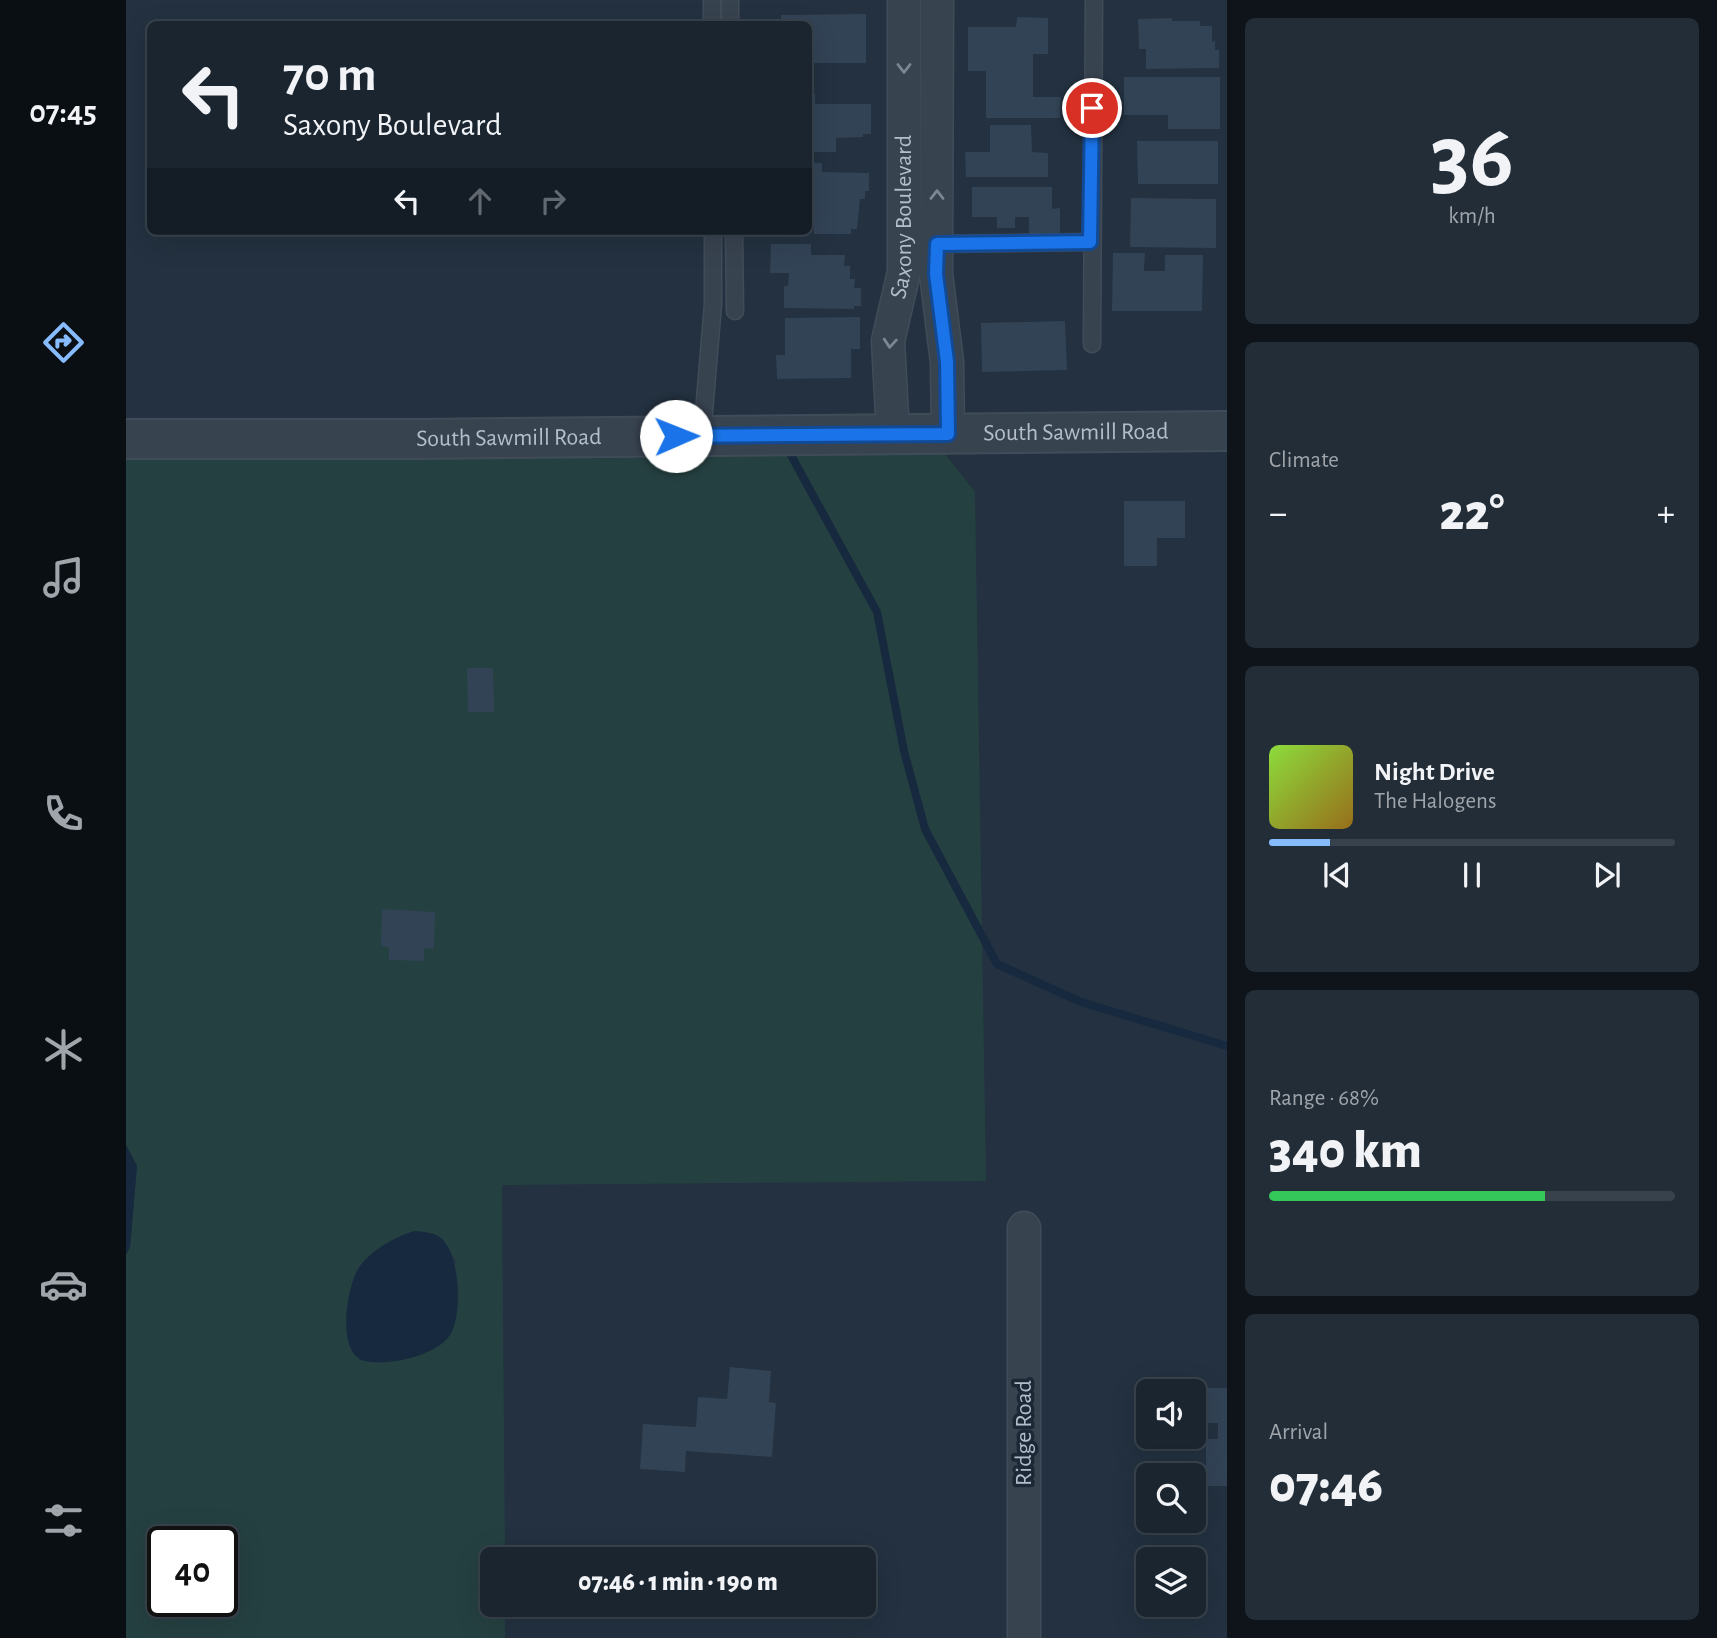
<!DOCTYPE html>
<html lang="en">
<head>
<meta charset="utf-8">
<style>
	body { margin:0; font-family:"Alegreya Sans",sans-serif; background:#232d38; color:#f1f3f6; height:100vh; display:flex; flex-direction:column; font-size:26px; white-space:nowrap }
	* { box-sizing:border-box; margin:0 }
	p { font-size:23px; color:#9fa5ab }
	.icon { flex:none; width:38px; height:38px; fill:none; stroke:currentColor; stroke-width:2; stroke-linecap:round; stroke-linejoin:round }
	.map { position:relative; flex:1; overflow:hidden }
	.sheet { display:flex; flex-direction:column; gap:18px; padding:18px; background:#0e141a; width:490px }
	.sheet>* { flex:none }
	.guide { position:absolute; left:21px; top:21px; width:665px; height:214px; border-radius:10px; box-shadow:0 7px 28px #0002,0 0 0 2px #38424c; background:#1a2530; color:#f1f3f6; overflow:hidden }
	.fabs { position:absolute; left:1010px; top:1379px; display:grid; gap:14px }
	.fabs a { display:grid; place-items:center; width:70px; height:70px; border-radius:10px; background:#1a2530; box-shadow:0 7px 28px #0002,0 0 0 2px #38424c; font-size:35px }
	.speed { position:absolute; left:21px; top:1526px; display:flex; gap:14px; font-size:35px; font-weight:700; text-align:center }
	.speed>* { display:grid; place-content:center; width:91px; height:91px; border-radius:50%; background:#1a2530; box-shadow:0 7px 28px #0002,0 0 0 2px #38424c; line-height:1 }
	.speed .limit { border:4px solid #111; border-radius:10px; background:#fff; color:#111 }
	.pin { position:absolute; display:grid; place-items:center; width:60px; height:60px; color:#fff; margin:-30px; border:4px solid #fff; border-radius:50%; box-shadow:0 2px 7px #0007 }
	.me { position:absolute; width:77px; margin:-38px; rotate:89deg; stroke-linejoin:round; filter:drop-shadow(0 0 5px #0008) }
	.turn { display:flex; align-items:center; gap:24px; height:147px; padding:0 21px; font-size:32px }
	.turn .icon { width:91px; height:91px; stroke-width:2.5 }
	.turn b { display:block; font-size:49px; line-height:60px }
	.lanes { display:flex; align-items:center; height:66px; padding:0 21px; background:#0003; justify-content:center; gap:35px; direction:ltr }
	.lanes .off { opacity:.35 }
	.big { font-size:52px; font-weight:800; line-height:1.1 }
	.sheet .tile { flex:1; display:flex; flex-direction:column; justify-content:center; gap:10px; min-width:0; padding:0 24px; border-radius:10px; background:#232d38 }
	.sheet .dial { align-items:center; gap:0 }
	.dial b { font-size:91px; line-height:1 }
	.song { display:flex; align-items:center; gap:21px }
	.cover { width:84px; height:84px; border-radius:10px; background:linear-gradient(135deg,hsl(90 70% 55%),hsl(40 70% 35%)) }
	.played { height:7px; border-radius:4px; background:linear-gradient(90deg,#86bbfe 15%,#38424c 15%) }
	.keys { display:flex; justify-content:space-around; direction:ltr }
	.heat { display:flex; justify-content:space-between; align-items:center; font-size:38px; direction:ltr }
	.charge { height:10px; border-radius:5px; background:linear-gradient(90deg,#34c759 68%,#38424c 0) }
	.trip { position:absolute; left:354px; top:1547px; width:396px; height:70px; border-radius:10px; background:#1a2530; box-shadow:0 7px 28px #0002,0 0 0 2px #38424c; font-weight:800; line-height:70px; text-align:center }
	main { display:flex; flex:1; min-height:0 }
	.tabs { display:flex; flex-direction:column; width:126px; justify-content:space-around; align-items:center; background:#0a0f13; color:#9fa5ab }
	.tabs .icon { width:49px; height:49px }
	.tabs .current { color:#86bbfe }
	.tabs b { font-size:32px; color:#f1f3f6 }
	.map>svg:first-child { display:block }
	.green { fill:#254041; fill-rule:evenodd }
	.water { fill:#16293f }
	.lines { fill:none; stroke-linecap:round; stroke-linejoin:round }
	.stream { stroke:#16293f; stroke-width:8 }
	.building { fill:#324355 }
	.service-casing { stroke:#414c59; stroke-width:19 }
	.minor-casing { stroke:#414c59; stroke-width:35 }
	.tertiary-casing { stroke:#414c59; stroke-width:42 }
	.service { stroke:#384350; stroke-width:16 }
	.minor { stroke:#384350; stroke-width:32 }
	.tertiary { stroke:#384350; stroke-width:38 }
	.oneway { stroke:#7c8794 }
	.route-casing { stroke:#114b97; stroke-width:18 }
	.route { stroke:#1a73e8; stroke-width:12 }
	.labels { text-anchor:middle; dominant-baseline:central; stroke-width:7; stroke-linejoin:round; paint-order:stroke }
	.street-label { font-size:24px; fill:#b4becb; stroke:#1c2835 }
</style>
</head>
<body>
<main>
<nav class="tabs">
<b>07:45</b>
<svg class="icon current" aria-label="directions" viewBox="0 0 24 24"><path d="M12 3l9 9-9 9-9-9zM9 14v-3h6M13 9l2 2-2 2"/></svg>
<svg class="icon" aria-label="music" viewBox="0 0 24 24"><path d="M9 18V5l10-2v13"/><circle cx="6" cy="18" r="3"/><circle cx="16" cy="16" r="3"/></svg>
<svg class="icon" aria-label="phone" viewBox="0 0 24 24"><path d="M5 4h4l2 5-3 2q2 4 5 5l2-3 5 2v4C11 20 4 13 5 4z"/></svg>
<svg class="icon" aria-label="climate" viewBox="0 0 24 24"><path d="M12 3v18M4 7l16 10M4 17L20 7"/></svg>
<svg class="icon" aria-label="car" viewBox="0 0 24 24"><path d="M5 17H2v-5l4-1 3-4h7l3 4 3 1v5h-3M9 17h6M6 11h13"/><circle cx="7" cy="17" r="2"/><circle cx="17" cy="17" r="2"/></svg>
<svg class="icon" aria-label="filters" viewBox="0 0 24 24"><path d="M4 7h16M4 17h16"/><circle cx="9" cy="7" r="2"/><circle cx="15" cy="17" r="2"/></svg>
</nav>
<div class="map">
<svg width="1101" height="1638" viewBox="0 0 1101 1638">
	<rect width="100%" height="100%" fill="#233140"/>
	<path class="green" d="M816,450L849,492L860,1181L376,1185L379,1559H366V1605H379V1638H0V1255L4,1246L11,1166L0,1145V456ZM316,1239L330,1262L245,1362L234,1360L227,1351ZM37,1542H96V1601H37Z"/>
	<g class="water">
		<path d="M0,1145L11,1166L4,1247L0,1255Z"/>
		<path d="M289,1231C298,1232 307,1232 315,1238C334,1254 337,1314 324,1335C310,1356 263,1366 240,1361C209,1355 221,1288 232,1269C243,1251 270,1236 289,1231Z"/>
	</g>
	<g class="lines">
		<path class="stream" d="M661,448L751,612L778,751L799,829L871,964L955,1002L1101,1046"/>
	</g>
	<g class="building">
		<path d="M740,14V63H682V24H655V15Z"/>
		<path d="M891,17L922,18V54H907V97H935L934,118H860V71H842V27H890Z"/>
		<path d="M1046,18V21H1074V26H1086V42L1089,41V50H1093V68L1020,69V49H1013L1012,19Z"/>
		<path d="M998,77H1094V129H1042V115H998Z"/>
		<path d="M682,94H689V104H745V134H737V137L710,138V152H686Z"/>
		<path d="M864,125H905L906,152L922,153V177H840L839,152H864Z"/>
		<path d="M1011,141H1092V184H1012Z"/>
		<path d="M682,163H696V172L743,173V191H739V199H734L731,229H725V234H688V191H682Z"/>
		<path d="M846,187H926V209L934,208V237L903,236V217H889V228H871V217H846Z"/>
		<path d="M1005,198L1090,199V248L1004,247Z"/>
		<path d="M645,244H685V255H719L718,266H724V279H729L728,288H735V306H728V309L658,308V286H662L663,273H644Z"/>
		<path d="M987,253H1019L1018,271H1039V255H1077L1076,311H986Z"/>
		<path d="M734,317V349H725V378L651,379L650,355H659V318Z"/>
		<path d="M939,321L941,370L856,372L855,323Z"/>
		<path d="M998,501H1059V538H1031V566H998Z"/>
		<path d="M341,668H367L368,712H342Z"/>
		<path d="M256,909L309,912L308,949L298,948V961L263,960V947L255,946Z"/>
		<path d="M604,1367L645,1371L643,1402L650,1403L646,1457L560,1451L559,1472L514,1469L517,1424L570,1427L572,1397L601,1399Z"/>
		<path d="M1053,1388H1101V1486H1080V1439H1092V1423H1068V1391H1053Z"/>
	</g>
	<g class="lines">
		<g class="service-casing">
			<g id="service">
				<path d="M586,0V24"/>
				<path d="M604,0V24"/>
				<path d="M608,231L609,311"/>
				<path d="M806,244L964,242"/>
				<path d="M966,344L968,0"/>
				<path d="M576,436L587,304V231"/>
			</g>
		</g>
		<g class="minor-casing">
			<g id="minor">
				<path d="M811,0L810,274L821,362L822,434"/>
				<path id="s1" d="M767,434L762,341L778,272V0"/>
				<path d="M898,1638V1228"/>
			</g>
		</g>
		<g class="tertiary-casing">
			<g id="tertiary">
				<path id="s2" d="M0,439H292L1101,431"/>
			</g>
		</g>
		<use href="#service" class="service"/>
		<use href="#minor" class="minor"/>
		<use href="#tertiary" class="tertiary"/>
	</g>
	<defs><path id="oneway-chevron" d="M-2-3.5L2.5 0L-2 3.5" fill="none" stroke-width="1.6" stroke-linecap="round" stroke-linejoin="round" transform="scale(1.75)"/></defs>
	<g class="oneway">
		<use href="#oneway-chevron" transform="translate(778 68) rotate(90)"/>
		<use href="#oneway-chevron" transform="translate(811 195) rotate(-90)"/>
		<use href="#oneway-chevron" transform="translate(764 343) rotate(94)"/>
	</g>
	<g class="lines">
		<g class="route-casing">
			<path id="route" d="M550,436L822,434L821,362L810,274L811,244L964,242L966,108"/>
		</g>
		<use href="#route" class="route"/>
	</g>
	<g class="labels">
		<g class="street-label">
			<text stroke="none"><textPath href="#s1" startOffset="219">Saxony Boulevard</textPath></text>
			<text stroke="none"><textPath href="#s2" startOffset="950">South Sawmill Road</textPath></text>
			<text stroke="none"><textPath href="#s2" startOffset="383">South Sawmill Road</textPath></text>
			<text transform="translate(898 1433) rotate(-90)">Ridge Road</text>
		</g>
	</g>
</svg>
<div class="fabs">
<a><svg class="icon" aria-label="sound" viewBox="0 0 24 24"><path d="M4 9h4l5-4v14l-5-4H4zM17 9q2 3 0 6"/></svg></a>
<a><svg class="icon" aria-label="search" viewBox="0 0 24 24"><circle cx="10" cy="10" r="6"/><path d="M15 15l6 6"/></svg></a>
<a><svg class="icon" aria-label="layers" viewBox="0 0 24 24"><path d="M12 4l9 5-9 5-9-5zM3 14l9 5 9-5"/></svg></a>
</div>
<div class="speed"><div class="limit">40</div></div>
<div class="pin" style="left:966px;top:108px;background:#d93025"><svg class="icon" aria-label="arrive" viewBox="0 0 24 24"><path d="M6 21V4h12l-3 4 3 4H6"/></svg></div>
<svg class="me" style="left:550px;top:436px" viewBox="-20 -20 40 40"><circle r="19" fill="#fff"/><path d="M0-13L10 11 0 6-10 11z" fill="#1a73e8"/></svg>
<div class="trip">07:46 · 1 min · 190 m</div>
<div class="guide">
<div class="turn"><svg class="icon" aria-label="left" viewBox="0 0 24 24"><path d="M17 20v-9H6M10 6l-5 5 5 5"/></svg><div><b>70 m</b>Saxony Boulevard</div></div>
<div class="lanes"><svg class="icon" aria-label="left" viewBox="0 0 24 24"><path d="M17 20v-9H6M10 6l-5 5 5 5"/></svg><svg class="icon off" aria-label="ahead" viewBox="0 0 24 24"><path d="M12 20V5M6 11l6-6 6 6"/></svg><svg class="icon off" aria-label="right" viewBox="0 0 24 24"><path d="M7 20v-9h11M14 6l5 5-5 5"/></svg></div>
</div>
</div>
<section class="sheet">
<div class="tile dial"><b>36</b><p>km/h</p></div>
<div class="tile"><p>Climate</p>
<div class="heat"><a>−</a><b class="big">22°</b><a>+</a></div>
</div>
<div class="tile">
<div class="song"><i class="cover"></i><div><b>Night Drive</b><p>The Halogens</p></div></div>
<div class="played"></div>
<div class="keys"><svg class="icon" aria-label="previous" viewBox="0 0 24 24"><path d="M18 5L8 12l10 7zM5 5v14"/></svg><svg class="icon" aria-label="pause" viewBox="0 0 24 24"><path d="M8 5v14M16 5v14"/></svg><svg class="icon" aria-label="next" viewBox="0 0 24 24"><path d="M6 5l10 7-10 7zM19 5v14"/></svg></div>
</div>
<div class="tile"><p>Range · 68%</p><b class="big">340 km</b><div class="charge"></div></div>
<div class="tile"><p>Arrival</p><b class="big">07:46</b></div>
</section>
</main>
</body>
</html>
